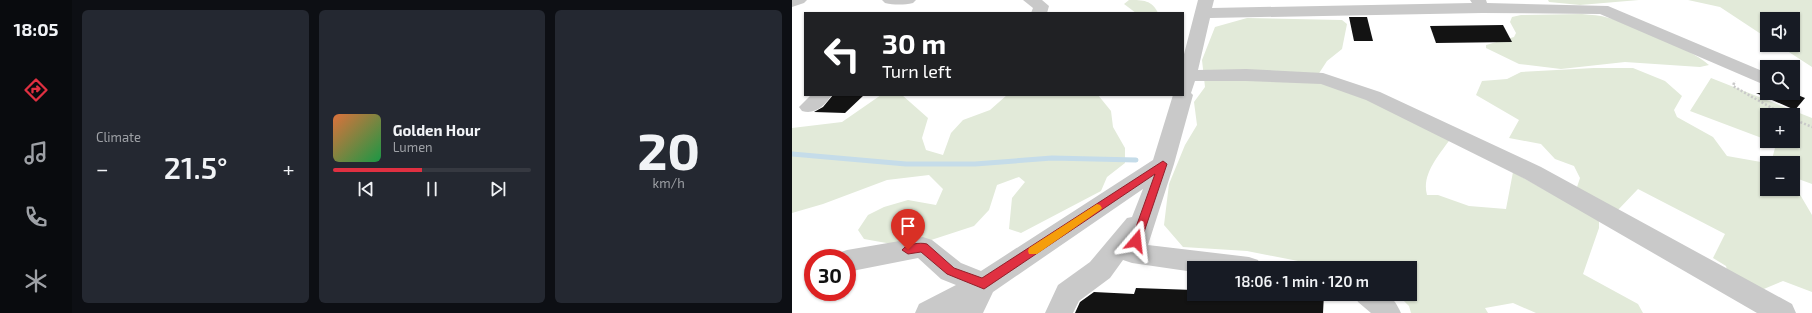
<!DOCTYPE html>
<html lang="en">
<head>
<meta charset="utf-8">
<style>
	body { margin:0; font-family:"Exo 2",sans-serif; background:#242831; color:#f1f3f6; height:100vh; display:flex; flex-direction:column; font-size:15px; white-space:nowrap }
	* { box-sizing:border-box; margin:0 }
	p { font-size:13px; color:#9ea1a6 }
	.icon { flex:none; width:22px; height:22px; fill:none; stroke:currentColor; stroke-width:2; stroke-linecap:round; stroke-linejoin:round }
	.map { position:relative; flex:1; overflow:hidden }
	.side { display:flex; flex-direction:column; gap:10px; padding:10px; background:#0d0f14; width:720px }
	.side>* { flex:none }
	.guide { position:absolute; left:12px; top:12px; width:380px; height:84px; border-radius:0px; box-shadow:0 1px 3px #0004; background:#202124; color:#fff; overflow:hidden }
	.tools { position:absolute; left:968px; top:12px; display:grid; gap:8px }
	.tools a { display:grid; place-items:center; width:40px; height:40px; border-radius:0px; background:#171b24; box-shadow:0 1px 3px #0004; font-size:20px }
	.speed { position:absolute; left:12px; top:249px; display:flex; gap:8px; font-size:20px; font-weight:700; text-align:center }
	.speed>* { display:grid; place-content:center; width:52px; height:52px; border-radius:50%; background:#171b24; box-shadow:0 1px 3px #0004; line-height:1 }
	.speed .limit { border:6px solid #d22; background:#fff; color:#111 }
	.pin { position:absolute; display:grid; place-items:center; width:34px; height:34px; color:#fff; margin:-41px -17px; border-radius:50% 50% 50% 0; rotate:-45deg; box-shadow:0 0 4px #0007 }
	.pin .icon { rotate:45deg }
	.me { position:absolute; width:44px; margin:-22px; rotate:17deg; stroke-linejoin:round; filter:drop-shadow(0 0 3px #0008) }
	.turn { display:flex; align-items:center; gap:14px; height:84px; padding:0 12px; font-size:18px }
	.turn .icon { width:52px; height:52px; stroke-width:2.5 }
	.turn b { display:block; font-size:28px; line-height:34px }
	.big { font-size:30px; font-weight:600; line-height:1.1 }
	.side .widget { flex:1; display:flex; flex-direction:column; justify-content:center; gap:6px; min-width:0; padding:0 14px; border-radius:6px; background:#242831 }
	.side .dial { align-items:center; gap:0 }
	.dial b { font-size:52px; line-height:1 }
	.song { display:flex; align-items:center; gap:12px }
	.cover { width:48px; height:48px; border-radius:6px; background:linear-gradient(135deg,hsl(20 70% 55%),hsl(140 70% 35%)) }
	.played { height:4px; border-radius:2px; background:linear-gradient(90deg,#e03041 45%,#363941 45%) }
	.keys { display:flex; justify-content:space-around; direction:ltr }
	.heat { display:flex; justify-content:space-between; align-items:center; font-size:22px; direction:ltr }
	.side .tiles { flex:1; display:grid; gap:10px; grid-template-columns:repeat(3,1fr) }
	.trip { position:absolute; left:395px; top:261px; width:230px; height:40px; border-radius:0px; background:#171b24; box-shadow:0 1px 3px #0004; font-weight:600; line-height:40px; text-align:center }
	main { display:flex; flex:1; min-height:0 }
	.tab-bar { display:flex; flex-direction:column; width:72px; justify-content:space-around; align-items:center; background:#090b0e; color:#9ea1a6 }
	.tab-bar .icon { width:28px; height:28px }
	.tab-bar .selected { color:#e03041 }
	.tab-bar b { font-size:18px; color:#f1f3f6 }
	.map>svg:first-child { display:block }
	.green { fill:#e2ead9 }
	.lines { fill:none; stroke-linecap:round; stroke-linejoin:round }
	.stream { stroke:#c5dce9; stroke-width:5 }
	.building { fill:#131313 }
	.path-far1 { stroke:#c9c9c9; stroke-width:2; stroke-dasharray:1.5 1.5; stroke-linecap:butt }
	.path { stroke:#c9c9c9; stroke-width:2.5; stroke-dasharray:2 2; stroke-linecap:butt }
	.minor { fill:#c9c9c9; fill-rule:evenodd }
	.route { fill:#e03041; stroke:#921f2a }
	.slow { fill:#f59e0b }
</style>
</head>
<body>
<main>
<nav class="tab-bar">
<b>18:05</b>
<svg class="icon selected" aria-label="directions" viewBox="0 0 24 24"><path d="M12 3l9 9-9 9-9-9zM9 14v-3h6M13 9l2 2-2 2"/></svg>
<svg class="icon" aria-label="music" viewBox="0 0 24 24"><path d="M9 18V5l10-2v13"/><circle cx="6" cy="18" r="3"/><circle cx="16" cy="16" r="3"/></svg>
<svg class="icon" aria-label="phone" viewBox="0 0 24 24"><path d="M5 4h4l2 5-3 2q2 4 5 5l2-3 5 2v4C11 20 4 13 5 4z"/></svg>
<svg class="icon" aria-label="climate" viewBox="0 0 24 24"><path d="M12 3v18M4 7l16 10M4 17L20 7"/></svg>
</nav>
<section class="side">
<div class="tiles">
<div class="widget"><p>Climate</p>
<div class="heat"><a>−</a><b class="big">21.5°</b><a>+</a></div>
</div>
<div class="widget">
<div class="song"><i class="cover"></i><div><b>Golden Hour</b><p>Lumen</p></div></div>
<div class="played"></div>
<div class="keys"><svg class="icon" aria-label="previous" viewBox="0 0 24 24"><path d="M18 5L8 12l10 7zM5 5v14"/></svg><svg class="icon" aria-label="pause" viewBox="0 0 24 24"><path d="M8 5v14M16 5v14"/></svg><svg class="icon" aria-label="next" viewBox="0 0 24 24"><path d="M6 5l10 7-10 7zM19 5v14"/></svg></div>
</div>
<div class="widget dial"><b>20</b><p>km/h</p></div>
</div>
</section>
<div class="map">
<svg width="1020" height="313" viewBox="0 0 1020 313">
	<rect width="100%" height="100%" fill="#fff"/>
	<g class="green">
		<path d="M337,0C351,0 360,0 366,13H344L332,4Z"/>
		<path d="M756,0H847L788,5L757,2Z"/>
		<path d="M874,0H1020V67L986,45H1001V19H975V38L928,7L896,0Z"/>
		<path d="M790,14C799,15 808,15 817,18C838,24 903,51 917,65L908,67L833,62L769,69L727,64L694,48V45L722,37L724,33L718,22L720,17L729,15Z"/>
		<path d="M455,18L550,20L555,24L550,49L535,61L522,81L578,98L659,138C648,154 629,174 635,195H646L677,206L714,209L721,172L807,220V228L791,274L846,304L851,313H744L721,303L693,308L696,313H619L617,306L605,294H618V268H542L455,251L391,247L372,225L377,184L393,145L405,125L402,102L413,87L410,60L423,27Z"/>
		<path d="M802,68H841L873,81L890,96L882,110L885,117L921,137L935,156L969,162L975,166V189H1001V185L1003,186L1020,215V292L991,281L967,291L936,274L934,266L921,258L933,234L846,189L824,212L784,190L788,178L782,166L763,159L749,144L717,138L727,120L684,95L690,81L715,79L729,72Z"/>
		<path d="M919,78L1020,118V184L1001,177V163H979L984,144L976,141H1001V115H975V140L898,111Z"/>
		<path d="M89,95H110L136,118L130,138L134,150L151,155L159,133L171,120L198,110L215,95H306L319,111L321,127L333,148V163L315,177L309,191L229,233L217,229L220,198L233,182L227,177L205,185L197,210L182,226L133,242L100,244L72,239L66,230L76,215L92,207L116,200L144,205L151,189L137,175L95,180L31,204L0,213V128L50,122Z"/>
	</g>
	<g class="lines">
		<path class="stream" d="M0,154L114,164H183L260,158L344,160"/>
	</g>
	<g class="building">
		<path d="M557,17H575L581,41H562Z"/>
		<path d="M711,25L720,42L644,43L638,26Z"/>
		<path d="M964,93H1001L1013,98L1003,110Z"/>
		<path d="M41,95H72L53,113L22,112L31,107Z"/>
		<path d="M344,288L402,290V294H532L531,313H283L288,302L302,292L342,294Z"/>
	</g>
	<g class="lines">
		<path class="path-far1" d="M942,84L943,81"/>
		<g class="path">
			<path d="M942,83L941,86L992,115"/>
			<path d="M1001,119L1020,127"/>
		</g>
		<g class="minor">
			<path d="M0,0H15L12,3L0,7Z"/>
			<path d="M90,0H124L121,3C112,5 102,5 93,3Z"/>
			<path d="M231,0H250L257,6L255,13H239L241,8Z"/>
			<path d="M406,0H422L420,8L680,3L678,0H694L695,3L816,6L975,73V86L808,14L690,13L418,18L406,70L454,69L531,73L588,92L749,167L1000,304L1004,313H965L733,179L574,100L529,84L454,81H403L399,93L401,95L382,164L356,245L457,257L466,260L470,268H402V272L340,263L331,260L318,278L287,301L281,313H253L266,285L298,262L335,218L340,217L351,189L201,292L191,313H123L127,304L164,285L149,279L126,258L55,272V258H43L46,253L55,250L131,237L140,240L169,263L189,271L361,160L381,95H391V58Z"/>
			<path d="M19,95H40C32,106 23,115 10,111L7,107Z"/>
			<path d="M562,294C587,294 598,287 609,313H579L566,302Z"/>
		</g>
	</g>
	<path class="route" d="M371,161L375,164L348,244L344,245L339,241L363,174L192,289L155,274L129,252L116,254L110,250C114,244 128,242 135,244L162,268L190,278Z"/>
	<path class="slow" d="M305,204L308,205L310,208L308,210L245,254H237L236,251L237,248Z"/>
</svg>
<div class="tools">
<a><svg class="icon" aria-label="sound" viewBox="0 0 24 24"><path d="M4 9h4l5-4v14l-5-4H4zM17 9q2 3 0 6"/></svg></a>
<a><svg class="icon" aria-label="search" viewBox="0 0 24 24"><circle cx="10" cy="10" r="6"/><path d="M15 15l6 6"/></svg></a>
<a>+</a>
<a>−</a>
</div>
<div class="speed"><div class="limit">30</div></div>
<div class="pin" style="left:116px;top:250px;background:#d93025"><svg class="icon" aria-label="arrive" viewBox="0 0 24 24"><path d="M6 21V4h12l-3 4 3 4H6"/></svg></div>
<svg class="me" style="left:344px;top:241px" viewBox="-20 -20 40 40"><path d="M0-17L14 15 0 8-14 15z" fill="#e03041" stroke="#fff" stroke-width="4"/></svg>
<div class="trip">18:06 · 1 min · 120 m</div>
<div class="guide">
<div class="turn"><svg class="icon" aria-label="left" viewBox="0 0 24 24"><path d="M17 20v-9H6M10 6l-5 5 5 5"/></svg><div><b>30 m</b>Turn left</div></div>
</div>
</div>
</main>
</body>
</html>
